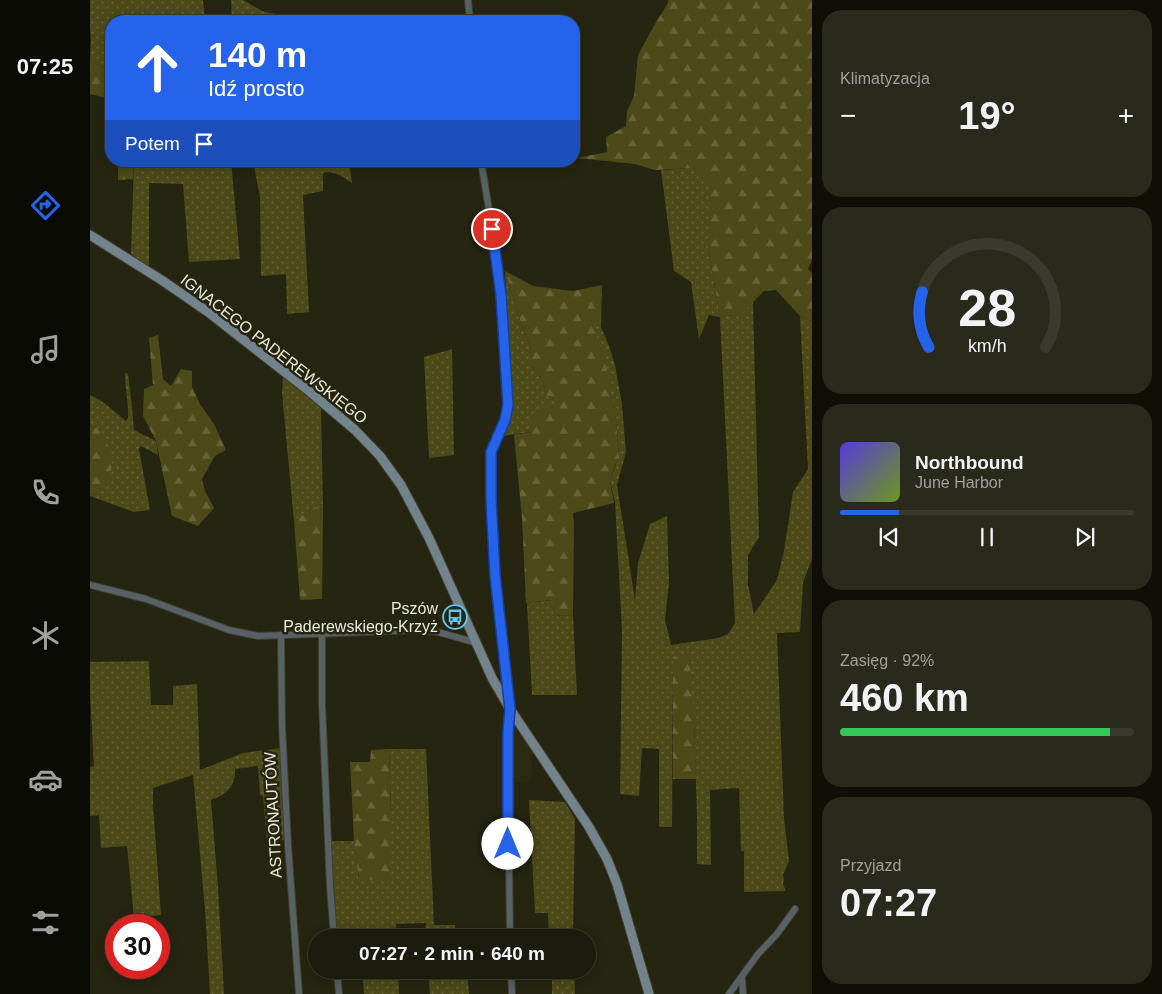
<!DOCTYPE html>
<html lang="pl">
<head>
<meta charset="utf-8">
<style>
	body { margin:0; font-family:Helvetica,sans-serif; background:#29291c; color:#f1f3f6; height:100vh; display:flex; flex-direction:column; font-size:19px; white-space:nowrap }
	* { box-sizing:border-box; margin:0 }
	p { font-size:16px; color:#a0a19e }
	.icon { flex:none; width:28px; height:28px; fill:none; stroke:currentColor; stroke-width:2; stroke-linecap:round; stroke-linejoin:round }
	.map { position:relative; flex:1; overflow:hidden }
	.details { display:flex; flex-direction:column; gap:10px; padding:10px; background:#0f0f08; width:350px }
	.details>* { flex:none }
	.hud { position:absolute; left:15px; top:15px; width:475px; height:152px; border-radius:20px; box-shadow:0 2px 12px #0003,0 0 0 1px #3a3a2e; background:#2563eb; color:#fff; overflow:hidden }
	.speed { position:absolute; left:15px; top:914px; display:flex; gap:10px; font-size:25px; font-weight:700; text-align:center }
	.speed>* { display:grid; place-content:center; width:65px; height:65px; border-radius:50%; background:#1c1c0e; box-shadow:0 2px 12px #0003,0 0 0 1px #3a3a2e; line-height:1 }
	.speed .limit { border:8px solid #d22; background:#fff; color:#111 }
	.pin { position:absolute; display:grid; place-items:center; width:42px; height:42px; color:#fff; margin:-21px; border:2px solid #fff; border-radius:50%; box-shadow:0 1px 5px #0007 }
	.me { position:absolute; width:55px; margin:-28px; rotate:0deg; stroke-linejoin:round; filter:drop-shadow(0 0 4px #0008) }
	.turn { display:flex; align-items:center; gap:18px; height:105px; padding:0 20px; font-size:22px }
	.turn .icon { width:65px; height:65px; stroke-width:2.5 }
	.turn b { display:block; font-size:35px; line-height:42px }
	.then { display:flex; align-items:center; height:48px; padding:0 20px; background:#0003; gap:10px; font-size:19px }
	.big { font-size:38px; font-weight:800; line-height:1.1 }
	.details .card { flex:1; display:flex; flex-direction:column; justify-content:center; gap:8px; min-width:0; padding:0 18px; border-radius:20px; background:#29291c }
	.details .dial { align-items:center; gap:0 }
	.dial svg { height:130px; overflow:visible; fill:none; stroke:#3a3a2e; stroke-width:7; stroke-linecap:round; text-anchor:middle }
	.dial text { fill:#f1f3f6; stroke:none }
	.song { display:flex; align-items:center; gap:15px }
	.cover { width:60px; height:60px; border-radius:8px; background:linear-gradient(135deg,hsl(250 70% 55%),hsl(80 70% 35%)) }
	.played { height:5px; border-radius:2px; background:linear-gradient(90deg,#2563eb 20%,#3a3a2e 20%) }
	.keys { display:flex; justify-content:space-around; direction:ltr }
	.heat { display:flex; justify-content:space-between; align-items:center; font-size:28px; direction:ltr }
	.charge { height:8px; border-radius:4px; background:linear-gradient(90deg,#34c759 92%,#3a3a2e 0) }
	.trip { position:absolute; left:218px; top:929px; width:288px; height:50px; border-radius:25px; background:#1c1c0e; box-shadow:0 2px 12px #0003,0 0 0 1px #3a3a2e; font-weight:800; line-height:50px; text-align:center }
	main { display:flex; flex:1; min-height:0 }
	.tabs { display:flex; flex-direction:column; width:90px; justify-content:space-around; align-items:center; background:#0b0b06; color:#a0a19e }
	.tabs .icon { width:35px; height:35px }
	.tabs .on { color:#2563eb }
	.tabs b { font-size:22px; color:#f1f3f6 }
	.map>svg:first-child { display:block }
	.built { fill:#2c2b11 }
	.grass { fill:url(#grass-dots) }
	.forest { fill:url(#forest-firs) }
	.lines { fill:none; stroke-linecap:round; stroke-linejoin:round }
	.street-casing { stroke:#41402e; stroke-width:8 }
	.secondary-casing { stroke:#41402e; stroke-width:11 }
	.street { stroke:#576166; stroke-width:6 }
	.secondary { stroke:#73838b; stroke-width:9 }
	.route-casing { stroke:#184099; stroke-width:12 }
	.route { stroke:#2563eb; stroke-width:9 }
	.labels { text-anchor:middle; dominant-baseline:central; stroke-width:5; stroke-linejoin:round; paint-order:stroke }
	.street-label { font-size:16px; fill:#e9e9dd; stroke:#262512 }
	.poi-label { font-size:16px; fill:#e9e9dd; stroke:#262512; text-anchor:end }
</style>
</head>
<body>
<main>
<nav class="tabs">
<b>07:25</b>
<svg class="icon on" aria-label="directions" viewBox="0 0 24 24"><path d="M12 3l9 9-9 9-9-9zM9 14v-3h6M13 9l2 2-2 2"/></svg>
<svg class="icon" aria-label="music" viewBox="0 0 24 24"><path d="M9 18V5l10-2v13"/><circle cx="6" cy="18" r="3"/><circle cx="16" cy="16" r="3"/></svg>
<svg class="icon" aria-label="phone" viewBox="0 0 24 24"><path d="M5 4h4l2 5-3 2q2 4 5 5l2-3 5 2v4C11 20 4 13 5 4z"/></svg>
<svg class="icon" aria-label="climate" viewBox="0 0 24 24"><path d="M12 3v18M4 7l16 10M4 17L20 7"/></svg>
<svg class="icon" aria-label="car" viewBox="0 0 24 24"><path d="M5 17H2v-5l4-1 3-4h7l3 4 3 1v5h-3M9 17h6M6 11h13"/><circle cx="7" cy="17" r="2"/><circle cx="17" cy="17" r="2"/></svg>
<svg class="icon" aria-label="filters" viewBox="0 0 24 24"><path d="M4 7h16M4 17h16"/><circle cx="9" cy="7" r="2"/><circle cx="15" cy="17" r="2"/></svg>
</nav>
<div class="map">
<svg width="722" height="994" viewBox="0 0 722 994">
	<defs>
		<pattern id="grass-dots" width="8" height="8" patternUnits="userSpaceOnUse" patternTransform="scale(1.25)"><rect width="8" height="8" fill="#4c4a18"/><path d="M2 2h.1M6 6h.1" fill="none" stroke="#666439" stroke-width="1.8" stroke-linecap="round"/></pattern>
		<pattern id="forest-firs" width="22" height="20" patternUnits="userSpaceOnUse" patternTransform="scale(1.25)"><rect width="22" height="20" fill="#4c4a18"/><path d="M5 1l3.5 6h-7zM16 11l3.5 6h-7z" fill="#666439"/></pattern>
	</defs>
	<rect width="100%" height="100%" fill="#262512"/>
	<path class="built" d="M421,721L442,752L441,781L419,783Z"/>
	<g class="grass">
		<path d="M0,0H113L115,21H21V69L11,66L0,60L1,39L0,27Z"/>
		<path d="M141,0H153L172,11L189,15L188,21H142Z"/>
		<path d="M44,161H141L150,259L99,262L93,184L59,183V267L41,254Z"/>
		<path d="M163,161H259L262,183C252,177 245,170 233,173V191L213,195L219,312L197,314L196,274L171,276L170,197Z"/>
		<path d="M602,168L610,171L618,187V246L630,317L651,314L663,301L669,537L658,555V585L664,614L687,580L694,551L703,492L718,469L710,316L722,321V559L713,582L710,632L687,633L694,819L699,861L693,875L694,879L693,884L696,891L654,892V851H651L649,788L620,790L621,865L607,864V818L604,717L583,657L582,827H569V749L552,748L549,796L530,794L532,631L525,502L520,481L529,455L526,420L515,366L500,322L511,327L519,346L525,365L532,405L536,452L527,485L545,600L548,563L560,524L577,516L579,583L575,620L581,645L628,638L638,634L645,623L630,317L619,315L609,339L601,282L584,271L571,170Z"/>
		<path d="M415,271L431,323L441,349L442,366L451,378L457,396L474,400L441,432L413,436L422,404Z"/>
		<path d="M362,349L364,455L339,458L334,357Z"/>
		<path d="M35,373L38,374L41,398L44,430L66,441L68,455L51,446L49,449L60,510L44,512L0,496V495L7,494L22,465L17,445L8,428L0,426V395C13,400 25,412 36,421L38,418C39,404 35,389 35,373Z"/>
		<path d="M193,377L231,408L233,510L226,507L222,509L204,521L192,393Z"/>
		<path d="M463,600L464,616L483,615L487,695H442L437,603Z"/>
		<path d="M59,661L61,705H83V686L107,684L110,770L153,753L191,748L196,840L177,841L173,796L170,795L168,766L145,769C146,786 136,795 121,800L128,887L134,994H120L115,910L103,775L63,788V805L71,915L44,918L37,846L11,848L9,815L0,816V767L4,766L0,692V662Z"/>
		<path d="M299,749H336L344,925H365V937H335L336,923L306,924V937H247L241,841H264L269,880L301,811Z"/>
		<path d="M439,800L475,802L485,819L483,937H459L458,913H445Z"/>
		<path d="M272,970H308L309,994H274Z"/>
		<path d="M338,970H377L379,994H340Z"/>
		<path d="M462,970H484L485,994H462Z"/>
	</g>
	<g class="forest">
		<path d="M578,0H722V260L718,269L722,273V321L710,316L686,290L674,291L651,314L630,317L618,246V187L609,171L602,168L565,170L545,164L487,158L517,152L516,137L536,126L537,111L544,96L548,55L565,24L578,3Z"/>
		<path d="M0,60L11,66L21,69V99L0,94Z"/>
		<path d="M28,161H44L43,179L28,180Z"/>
		<path d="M415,271L443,286L483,291L512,285L511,327L501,323L513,349L526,420L529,458L525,465L520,481L524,503L483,513L484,526L483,615L464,616L462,600L436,603L432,518L424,435L441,432L442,414L473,400L457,396L451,378L442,366L441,349L431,323Z"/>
		<path d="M68,335L73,379L81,386L91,369L102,371V387L110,404L124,424L136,450L125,456L112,479L115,491L124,508L108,526L82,516L66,441L53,416L54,389L63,385L59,338Z"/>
		<path d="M0,426L8,428L18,445L22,465L18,484L7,494L0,495Z"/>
		<path d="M225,507L233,510L232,599L210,600L204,521Z"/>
		<path d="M599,653L604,717L606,779H583V657Z"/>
		<path d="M299,749L301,811L300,879L269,880L264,841L260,762H280L281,750Z"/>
	</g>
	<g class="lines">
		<g class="street-casing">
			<g id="street">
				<path d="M378,0L380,21"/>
				<path d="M391,161L405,246L411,295L418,405L415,420L401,452V499L405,575L420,709L418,732V782L420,938"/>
				<path d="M0,585L56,599L139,630L168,636L329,630L348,632L387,643"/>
				<path d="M232,633V704L240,887L244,938"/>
				<path d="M191,635L192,725L198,845L209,994"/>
				<path d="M247,970L249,994"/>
				<path d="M421,970L422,994"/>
				<path d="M652,978L653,994"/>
				<path d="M639,994L668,954L687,934L705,909"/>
			</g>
		</g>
		<g class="secondary-casing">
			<path id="secondary" d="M0,235L73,281L118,312L219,391L265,430L290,456L311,485L339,538L402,678L420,709L499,827L517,859L527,884L559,994"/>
		</g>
		<use href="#street" class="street"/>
		<use href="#secondary" class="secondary"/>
	</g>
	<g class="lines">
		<g class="route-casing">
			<path id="route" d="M402,229L411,295L418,405L415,420L401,452V499L405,575L420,709L418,732V844"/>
		</g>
		<use href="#route" class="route"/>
	</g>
	<defs>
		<g id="bus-ring" transform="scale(1.25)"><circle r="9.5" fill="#262512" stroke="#67c4f0" stroke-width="1.5"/><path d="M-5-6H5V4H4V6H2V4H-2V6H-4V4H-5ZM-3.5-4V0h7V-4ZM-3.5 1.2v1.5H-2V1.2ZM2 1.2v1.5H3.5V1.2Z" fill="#67c4f0"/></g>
	</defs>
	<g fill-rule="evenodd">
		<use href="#bus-ring" x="365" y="617"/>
	</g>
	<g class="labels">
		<g class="street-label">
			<text transform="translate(184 349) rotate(38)">IGNACEGO PADEREWSKIEGO</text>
			<text transform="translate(183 815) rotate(-93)">ASTRONAUTÓW</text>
		</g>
		<g class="poi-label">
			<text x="348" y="608">Pszów<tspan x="348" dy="18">Paderewskiego-Krzyż</tspan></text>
		</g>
	</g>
</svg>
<div class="speed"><div class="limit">30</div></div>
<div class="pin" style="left:402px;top:229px;background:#d93025"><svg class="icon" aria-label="arrive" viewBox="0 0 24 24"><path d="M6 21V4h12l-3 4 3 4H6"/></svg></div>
<svg class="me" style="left:418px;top:844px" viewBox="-20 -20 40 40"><circle r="19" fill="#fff"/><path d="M0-13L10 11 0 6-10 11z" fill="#2563eb"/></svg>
<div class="trip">07:27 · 2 min · 640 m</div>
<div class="hud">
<div class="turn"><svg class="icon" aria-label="ahead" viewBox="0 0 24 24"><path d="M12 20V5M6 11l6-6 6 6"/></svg><div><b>140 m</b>Idź prosto</div></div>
<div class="then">Potem<svg class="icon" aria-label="arrive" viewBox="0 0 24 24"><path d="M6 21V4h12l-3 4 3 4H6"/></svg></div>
</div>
</div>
<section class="details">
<div class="card"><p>Klimatyzacja</p>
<div class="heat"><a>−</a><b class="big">19°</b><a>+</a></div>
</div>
<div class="card dial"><svg viewBox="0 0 100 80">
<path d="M14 69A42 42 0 1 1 86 69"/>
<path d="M14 69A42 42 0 0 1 10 35" stroke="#2563eb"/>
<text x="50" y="56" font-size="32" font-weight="700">28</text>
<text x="50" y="72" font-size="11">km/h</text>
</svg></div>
<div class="card">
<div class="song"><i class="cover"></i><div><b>Northbound</b><p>June Harbor</p></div></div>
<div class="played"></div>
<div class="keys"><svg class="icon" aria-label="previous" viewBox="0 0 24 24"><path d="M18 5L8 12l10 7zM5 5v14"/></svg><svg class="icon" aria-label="pause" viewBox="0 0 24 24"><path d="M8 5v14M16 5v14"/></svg><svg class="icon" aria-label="next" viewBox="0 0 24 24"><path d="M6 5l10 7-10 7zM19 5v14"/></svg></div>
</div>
<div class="card"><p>Zasięg · 92%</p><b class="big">460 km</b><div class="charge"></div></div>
<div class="card"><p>Przyjazd</p><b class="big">07:27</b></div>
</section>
</main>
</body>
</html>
